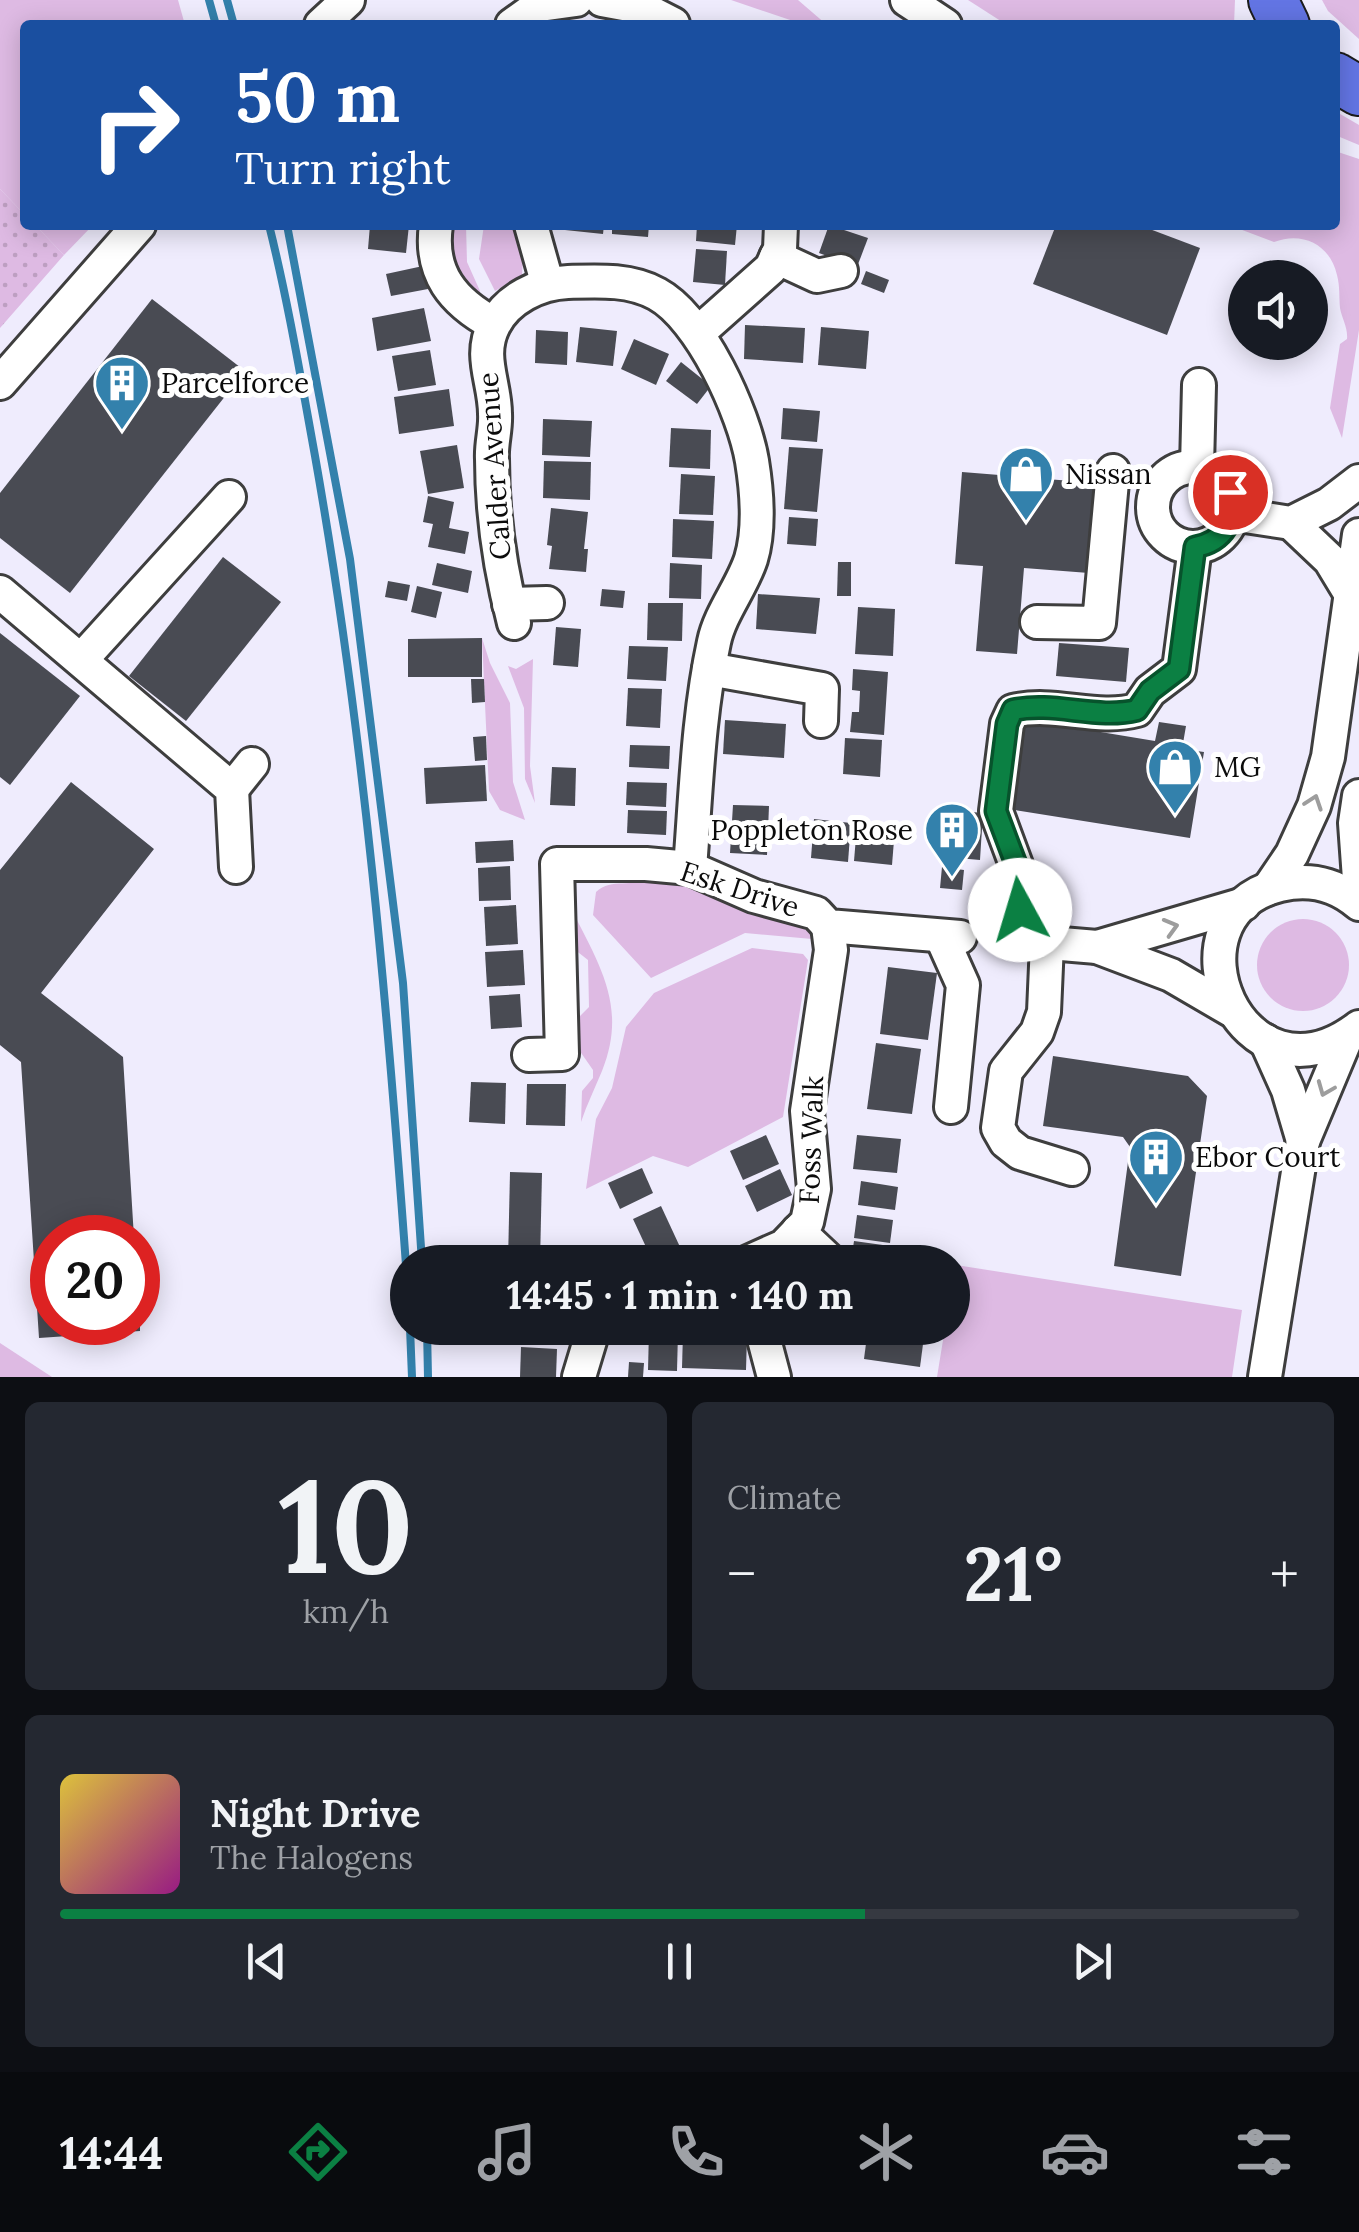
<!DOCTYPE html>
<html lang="en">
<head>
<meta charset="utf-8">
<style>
	body { margin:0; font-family:Lora,serif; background:#242831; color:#f1f3f6; height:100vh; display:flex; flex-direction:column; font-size:38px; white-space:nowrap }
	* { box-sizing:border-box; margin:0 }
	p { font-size:32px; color:#9ea1a6 }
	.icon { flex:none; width:55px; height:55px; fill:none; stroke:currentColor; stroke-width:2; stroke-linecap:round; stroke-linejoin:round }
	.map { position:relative; height:1377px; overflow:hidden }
	.details { display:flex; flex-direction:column; gap:25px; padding:25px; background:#0d0f14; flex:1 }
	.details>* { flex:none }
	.top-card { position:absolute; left:20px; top:20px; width:1320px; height:210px; border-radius:10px; box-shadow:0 5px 25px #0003; background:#1a4fa0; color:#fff; overflow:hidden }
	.buttons { position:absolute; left:1228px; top:260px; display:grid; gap:20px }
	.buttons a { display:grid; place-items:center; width:100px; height:100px; border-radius:50%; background:#171b24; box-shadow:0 5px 25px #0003; font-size:50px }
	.speed { position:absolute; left:30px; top:1215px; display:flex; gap:20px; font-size:50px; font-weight:700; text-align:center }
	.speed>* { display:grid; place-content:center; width:130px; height:130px; border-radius:50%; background:#171b24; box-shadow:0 5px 25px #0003; line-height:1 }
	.speed .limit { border:15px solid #d22; background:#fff; color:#111 }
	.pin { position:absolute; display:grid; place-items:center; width:85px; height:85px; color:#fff; margin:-42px; border:5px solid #fff; border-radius:50%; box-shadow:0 2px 10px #0007 }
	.me { position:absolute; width:110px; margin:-55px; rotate:354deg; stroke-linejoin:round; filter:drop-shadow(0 0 8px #0008) }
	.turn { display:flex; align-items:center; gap:35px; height:210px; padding:0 50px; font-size:45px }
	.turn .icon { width:130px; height:130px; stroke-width:2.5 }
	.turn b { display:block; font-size:70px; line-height:85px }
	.big { font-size:75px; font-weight:700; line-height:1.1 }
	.details .card { flex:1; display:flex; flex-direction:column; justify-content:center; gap:15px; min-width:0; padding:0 35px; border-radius:15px; background:#242831 }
	.details .dial { align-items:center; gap:0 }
	.dial b { font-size:130px; line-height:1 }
	.song { display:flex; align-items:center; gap:30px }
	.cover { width:120px; height:120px; border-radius:15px; background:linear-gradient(135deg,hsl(50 70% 55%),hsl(310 70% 35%)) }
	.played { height:10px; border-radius:5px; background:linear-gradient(90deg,#0b8043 65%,#363941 65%) }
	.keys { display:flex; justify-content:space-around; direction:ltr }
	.heat { display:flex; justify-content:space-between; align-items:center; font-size:55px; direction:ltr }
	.details .tiles { flex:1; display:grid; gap:25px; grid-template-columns:1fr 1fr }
	.card:last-child { grid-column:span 2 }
	.trip { position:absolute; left:390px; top:1245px; width:580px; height:100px; border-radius:50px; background:#171b24; box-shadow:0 5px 25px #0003; font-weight:700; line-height:100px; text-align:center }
	.tabs { display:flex; height:160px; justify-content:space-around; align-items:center; background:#090b0e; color:#9ea1a6 }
	.tabs .icon { width:70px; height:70px }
	.tabs .on { color:#0b8043 }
	.tabs b { font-size:45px; color:#f1f3f6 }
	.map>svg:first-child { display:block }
	.grass { fill:#debae3 }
	.garden { fill:url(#garden-dots) }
	.building { fill:#494b53 }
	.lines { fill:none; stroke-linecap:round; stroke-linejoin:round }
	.minor-casing { stroke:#3e3e3e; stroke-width:38 }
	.highway-casing { stroke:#1c1c1c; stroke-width:52 }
	.minor { stroke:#fff; stroke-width:32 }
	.highway { stroke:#6375e4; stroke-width:48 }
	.rail { stroke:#3381ac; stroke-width:8 }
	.oneway { stroke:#9d9d9d }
	.route-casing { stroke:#07532c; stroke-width:25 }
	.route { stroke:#0b8043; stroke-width:18 }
	.labels { text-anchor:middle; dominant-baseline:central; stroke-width:10; stroke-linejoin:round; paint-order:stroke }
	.poi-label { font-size:28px; fill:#0b0b0b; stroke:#fff; text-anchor:start }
	.street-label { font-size:28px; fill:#0b0b0b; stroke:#fff }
</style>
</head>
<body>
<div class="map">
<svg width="1359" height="1377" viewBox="0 0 1359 1377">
	<defs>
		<pattern id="garden-dots" width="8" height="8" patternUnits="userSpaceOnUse" patternTransform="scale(2.5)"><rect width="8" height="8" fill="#debae3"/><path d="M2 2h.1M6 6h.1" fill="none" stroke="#bd9fc1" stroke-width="1.8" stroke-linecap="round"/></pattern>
	</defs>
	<rect width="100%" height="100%" fill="#efecfd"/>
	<g class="grass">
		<path d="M0,0H178L185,25H25V215L0,189Z"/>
		<path d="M731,0H798L827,25H805Z"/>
		<path d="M968,0H1235L1234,25H1007Z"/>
		<path d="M1322,0H1359V39L1328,11Z"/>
		<path d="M1335,111L1359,125V145L1335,135Z"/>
		<path d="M1335,151L1359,159V330L1342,438L1330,408L1340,344L1347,339C1348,327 1342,319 1340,308C1339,297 1340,286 1337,275C1330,244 1302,231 1274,242L1229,225H1335Z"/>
		<path d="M35,225H93L64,255Z"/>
		<path d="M444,225H466L467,262L480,291L479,298L458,285Z"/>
		<path d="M484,225H514L523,257L522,275L495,291L479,259Z"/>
		<path d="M482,638L490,663L510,703L513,782L525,820L500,810L489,791Z"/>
		<path d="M533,659L530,766L535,803L525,779L524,708L508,666L516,669Z"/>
		<path d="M648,877L694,883L801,924L808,928L812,939L745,933L651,978L593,915L596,892C612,877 633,889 648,877Z"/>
		<path d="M571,908C599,965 628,1006 602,1071C595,1088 587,1104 581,1122L582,1091L593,1078V1070L577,1047L575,1021L589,1007L588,960L574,949Z"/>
		<circle cx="1303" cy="965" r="46"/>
		<path d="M752,948L803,954L808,960L783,1117L688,1167L653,1156L586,1189L596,1119L612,1088L626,1027L654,993Z"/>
		<path d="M956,1265L1242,1310L1232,1377H937L945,1328H952L953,1287Z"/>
		<path d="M0,1343L52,1377H0Z"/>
	</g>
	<path class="garden" d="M0,189L25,215V225H35L64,255L0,328Z"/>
	<g class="building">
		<path d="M370,225H409L406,253L368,249Z"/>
		<path d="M565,225H604L603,234L565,230Z"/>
		<path d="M612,225H649L648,237L612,234Z"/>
		<path d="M697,225H737L735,245L696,241Z"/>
		<path d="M829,225L868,238L857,267L819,253Z"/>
		<path d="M1056,225H1139L1200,248L1167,335L1033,284Z"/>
		<path d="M696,249L727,251L725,285L693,282Z"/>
		<path d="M423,266L428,289L391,296L386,274Z"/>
		<path d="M866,271L889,280L884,293L861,284Z"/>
		<path d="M152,299L245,371L70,593L0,538V493Z"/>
		<path d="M424,308L431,341L377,351L372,318Z"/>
		<path d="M745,325L805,328L803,363L744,359Z"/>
		<path d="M580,327L617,331L613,366L576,362Z"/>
		<path d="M821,327L869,331L866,369L818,365Z"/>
		<path d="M536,330L568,332L567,365L535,363Z"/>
		<path d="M634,339L669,354L656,385L621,369Z"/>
		<path d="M430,350L436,385L398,391L392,356Z"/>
		<path d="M681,362L711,386L697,404L666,381Z"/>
		<path d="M449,389L454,426L399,434L394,397Z"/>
		<path d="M783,408L820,411L817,442L781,439Z"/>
		<path d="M543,419L592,421L590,457L542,455Z"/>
		<path d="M671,428L711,430L710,469L669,467Z"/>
		<path d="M457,445L464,488L428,494L420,451Z"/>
		<path d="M789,447L823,449L817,512L784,509Z"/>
		<path d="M544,461L591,462L590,500L543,498Z"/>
		<path d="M962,472L1096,483L1089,573L1024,568L1017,654L976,651L983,566L955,564Z"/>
		<path d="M681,474L715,476L713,515L679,514Z"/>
		<path d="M428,496L454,502L449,528L469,532L465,554L428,547L433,524L423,522Z"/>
		<path d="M551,508L588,512L584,549H588L586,572L549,569L552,546L547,545Z"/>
		<path d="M789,517L818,519L816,546L787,544Z"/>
		<path d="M673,519L714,521L712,559L672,557Z"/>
		<path d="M223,557L281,602L186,721L129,676Z"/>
		<path d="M838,562H851V596H837Z"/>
		<path d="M437,563L472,571L468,593L432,585Z"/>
		<path d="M670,563L702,565L701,599L669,598Z"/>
		<path d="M388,581L410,585L407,601L385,597Z"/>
		<path d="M417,586L442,592L436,618L411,612Z"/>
		<path d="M602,589L625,591L623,608L600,606Z"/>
		<path d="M758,594L820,598L816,634L756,629Z"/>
		<path d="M648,603H683L682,641L647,640Z"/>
		<path d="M858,607L895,609L893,656L855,654Z"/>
		<path d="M556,627L581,629L578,667L553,665Z"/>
		<path d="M0,633L80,696L10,785L0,777Z"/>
		<path d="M482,638V677H408V639Z"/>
		<path d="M1059,643L1129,648L1126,682L1056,676Z"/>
		<path d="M629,646L668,647L666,681L627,679Z"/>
		<path d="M853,669L888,672L884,735L850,732L852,712H859L860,691L852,690Z"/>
		<path d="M471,679H484L485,702L472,703Z"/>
		<path d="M628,688L662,689L660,728L626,726Z"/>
		<path d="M1016,718L1155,741L1159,722L1186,726L1182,749L1204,752L1190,838L1002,808Z"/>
		<path d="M725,720L786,724L784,758L723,754Z"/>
		<path d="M486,736L487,760L475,761L473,737Z"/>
		<path d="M845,738L882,740L880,777L843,774Z"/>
		<path d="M630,745L670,746L669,769L629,767Z"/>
		<path d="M485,765L487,801L426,804L424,768Z"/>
		<path d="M552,767L576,768L575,806L550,805Z"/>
		<path d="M71,782L154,849L41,993L123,1057L134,1238H52V1322H140V1331L39,1338L21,1062L0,1045V870Z"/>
		<path d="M627,782L667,783L666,807L626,805Z"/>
		<path d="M733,805L769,806L767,855L730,853Z"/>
		<path d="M628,810L667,811L666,835L627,833Z"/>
		<path d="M950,810L983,813L980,860L946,857Z"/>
		<path d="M814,819L851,823L848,862L811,858Z"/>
		<path d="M857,825L895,828L892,865L854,861Z"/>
		<path d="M513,840L514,861L476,863L475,842Z"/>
		<path d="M510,866L511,900L479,901L478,868Z"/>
		<path d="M942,867L964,870L962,890L940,888Z"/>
		<path d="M516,905L518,944L486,946L484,907Z"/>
		<path d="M523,950L525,985L487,987L485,952Z"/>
		<path d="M888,967L937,973L928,1040L880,1034Z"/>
		<path d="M520,994L522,1027L491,1029L489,996Z"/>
		<path d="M876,1043L921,1049L912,1114L867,1109Z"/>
		<path d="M1053,1056L1188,1076L1207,1096L1181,1276L1114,1266L1130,1147L1123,1137L1043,1126Z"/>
		<path d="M471,1082L506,1083L505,1124L469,1122Z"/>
		<path d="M527,1084H566L565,1126L526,1125Z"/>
		<path d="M766,1135L779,1164L743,1180L730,1151Z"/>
		<path d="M857,1135L901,1139L897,1173L853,1169Z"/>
		<path d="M642,1168L653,1193L620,1209L608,1183Z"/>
		<path d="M780,1169L792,1195L757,1212L745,1186Z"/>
		<path d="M510,1172L542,1173L540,1262H508Z"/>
		<path d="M861,1181L898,1187L895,1210L858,1205Z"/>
		<path d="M661,1206L687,1262H653L633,1219Z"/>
		<path d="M857,1215L893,1220L890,1243L854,1238Z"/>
		<path d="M854,1241L890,1246L888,1262H851Z"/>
		<rect x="516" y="1328" width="33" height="6"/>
		<path d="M868,1328L925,1329L920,1367L864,1359Z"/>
		<path d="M649,1331L678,1332L677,1371L648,1370Z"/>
		<path d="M683,1333L747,1335L746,1370L682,1368Z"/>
		<path d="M521,1347L557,1349L556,1377H520Z"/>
		<path d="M629,1362L644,1363L643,1377H628Z"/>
	</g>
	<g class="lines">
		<g class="minor-casing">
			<g id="minor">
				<path d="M602,0L640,7L673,24"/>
				<path d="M907,0L945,25"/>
				<path d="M321,25L348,0"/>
				<path d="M512,25L540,5L576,0"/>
				<path d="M436,225C429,273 453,302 494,324"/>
				<path d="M531,225L547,282"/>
				<path d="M776,257L817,276L841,271"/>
				<path d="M698,333L771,268L780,249L781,225"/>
				<path d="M0,383L139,225"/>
				<path d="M1197,467L1199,385"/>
				<circle cx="1193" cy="507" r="40"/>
				<path d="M1232,514L1291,523L1329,504L1359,481"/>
				<path d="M1291,523L1330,560L1350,593"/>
				<path d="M0,592L232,789L236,867"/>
				<path d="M509,604L547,603"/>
				<path d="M1037,622L1099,623L1113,471"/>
				<path d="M514,623C500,569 492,515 492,459C491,444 496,429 495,414C495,382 478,356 494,325C507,299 539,283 568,282C598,281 630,279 657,294C701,318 744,413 752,461C757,492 760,529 751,559C742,587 720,613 714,642C698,716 696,793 690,868"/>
				<path d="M81,660L229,497"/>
				<path d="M709,669L822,689L821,721"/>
				<path d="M232,789L252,764"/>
				<path d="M1359,796L1355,823L1359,879"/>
				<path d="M1269,888L1292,854L1314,806L1328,757L1359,535"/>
				<path d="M1359,904C1336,884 1309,878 1280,885C1156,916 1242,1117 1359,1027"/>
				<path d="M941,936L963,985L951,1107"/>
				<path d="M1019,940L1022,881L996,811L1007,724L1013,711C1055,701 1096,721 1137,710L1150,691L1179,669L1195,547"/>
				<path d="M1026,941L1097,947L1171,975L1231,1010"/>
				<path d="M1047,943L1044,1012L1037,1032L1006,1071L998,1128L1006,1142L1020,1153L1072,1169"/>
				<path d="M1097,947L1244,904"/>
				<path d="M1266,1041L1288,1090L1303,1141"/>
				<path d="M529,1055L562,1054L557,864H646L690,868L754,896L816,913L828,926L960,937"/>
				<path d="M798,1231L831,1262"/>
				<path d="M748,1262L784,1246L807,1222L814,1189L807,1111L831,950L828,926"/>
				<path d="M761,1328L774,1377"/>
				<path d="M579,1377L592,1334L597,1328"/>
				<path d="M1265,1377L1303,1141L1347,1036"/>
			</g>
		</g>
		<g class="highway-casing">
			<g id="highway">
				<path d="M1273,0L1285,25"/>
				<path d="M1335,77L1359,91"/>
			</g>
		</g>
		<use href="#minor" class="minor"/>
		<use href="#highway" class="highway"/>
		<g class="rail">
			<path d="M209,0L216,25"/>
			<path d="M227,0L234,25"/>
			<path d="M269,225C288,301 301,379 315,456C364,733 388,1012 408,1293"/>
			<path d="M287,225L350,559L403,983L422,1262"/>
			<path d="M410,1328L412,1377"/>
			<path d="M427,1328L428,1377"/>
		</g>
	</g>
	<defs><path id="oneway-chevron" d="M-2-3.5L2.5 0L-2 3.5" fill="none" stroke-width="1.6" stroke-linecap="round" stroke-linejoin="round" transform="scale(2.5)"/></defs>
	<g class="oneway">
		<use href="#oneway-chevron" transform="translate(1314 802) rotate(-71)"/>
		<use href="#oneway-chevron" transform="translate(1171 927) rotate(-16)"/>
		<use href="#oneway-chevron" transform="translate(1325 1089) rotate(112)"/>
	</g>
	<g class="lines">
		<g class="route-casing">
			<path id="route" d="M1020,910L1022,880L996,811L1007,724L1013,710C1055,701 1096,720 1137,710L1150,691L1179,669L1195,547C1224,542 1237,519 1230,492"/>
		</g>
		<use href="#route" class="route"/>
	</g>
	<defs>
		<g id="building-pin" transform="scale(2.875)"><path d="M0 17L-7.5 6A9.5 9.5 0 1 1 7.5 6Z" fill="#3381ac" stroke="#fff"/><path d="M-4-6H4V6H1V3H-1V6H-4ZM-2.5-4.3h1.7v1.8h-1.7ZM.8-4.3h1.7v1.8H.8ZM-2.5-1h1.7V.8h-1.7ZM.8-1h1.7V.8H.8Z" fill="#fff"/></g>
		<g id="shop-pin" transform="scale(2.875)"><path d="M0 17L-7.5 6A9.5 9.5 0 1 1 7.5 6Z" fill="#3381ac" stroke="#fff"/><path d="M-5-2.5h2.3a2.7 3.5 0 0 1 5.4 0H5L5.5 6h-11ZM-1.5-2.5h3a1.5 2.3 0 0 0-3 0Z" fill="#fff"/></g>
	</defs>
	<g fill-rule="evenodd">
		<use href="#building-pin" x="122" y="383"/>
		<use href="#shop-pin" x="1026" y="474"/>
		<use href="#shop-pin" x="1175" y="767"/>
		<use href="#building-pin" x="952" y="830"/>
		<use href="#building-pin" x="1156" y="1157"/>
	</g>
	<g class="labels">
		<g class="poi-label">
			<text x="161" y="383">Parcelforce</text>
			<text x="1065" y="474">Nissan</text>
			<text x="1214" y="767">MG</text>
			<text x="913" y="830" text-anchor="end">Poppleton Rose</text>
			<text x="1195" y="1157">Ebor Court</text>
		</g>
		<g class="street-label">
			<text transform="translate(494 466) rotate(-94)">Calder Avenue</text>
			<text transform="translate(740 889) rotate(18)">Esk Drive</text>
			<text transform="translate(811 1140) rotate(-88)">Foss Walk</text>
		</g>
	</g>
</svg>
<div class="buttons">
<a><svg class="icon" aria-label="sound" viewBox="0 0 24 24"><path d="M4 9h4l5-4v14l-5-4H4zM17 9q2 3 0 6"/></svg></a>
</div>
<div class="speed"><div class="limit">20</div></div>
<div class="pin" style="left:1230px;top:492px;background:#d93025"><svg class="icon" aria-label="arrive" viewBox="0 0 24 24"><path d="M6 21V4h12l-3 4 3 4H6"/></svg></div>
<svg class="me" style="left:1020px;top:910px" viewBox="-20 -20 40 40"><circle r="19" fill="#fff"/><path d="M0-13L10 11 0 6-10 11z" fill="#0b8043"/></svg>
<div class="trip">14:45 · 1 min · 140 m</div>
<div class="top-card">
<div class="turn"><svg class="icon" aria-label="right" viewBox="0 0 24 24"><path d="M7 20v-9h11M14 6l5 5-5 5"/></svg><div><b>50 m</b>Turn right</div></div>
</div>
</div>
<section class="details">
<div class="tiles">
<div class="card dial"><b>10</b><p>km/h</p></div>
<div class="card"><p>Climate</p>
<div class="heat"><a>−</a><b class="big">21°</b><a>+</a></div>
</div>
<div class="card">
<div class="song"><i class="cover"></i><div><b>Night Drive</b><p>The Halogens</p></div></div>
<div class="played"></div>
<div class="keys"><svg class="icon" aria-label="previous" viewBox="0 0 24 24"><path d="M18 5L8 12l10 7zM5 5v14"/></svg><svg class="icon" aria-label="pause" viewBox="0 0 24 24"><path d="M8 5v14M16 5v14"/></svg><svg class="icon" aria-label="next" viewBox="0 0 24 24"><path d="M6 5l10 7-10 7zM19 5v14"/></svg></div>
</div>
</div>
</section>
<nav class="tabs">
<b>14:44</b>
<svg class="icon on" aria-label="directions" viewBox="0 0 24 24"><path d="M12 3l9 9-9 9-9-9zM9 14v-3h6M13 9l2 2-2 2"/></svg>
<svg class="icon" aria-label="music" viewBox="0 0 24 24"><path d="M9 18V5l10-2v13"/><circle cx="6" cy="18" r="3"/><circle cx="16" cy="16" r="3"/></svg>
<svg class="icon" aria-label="phone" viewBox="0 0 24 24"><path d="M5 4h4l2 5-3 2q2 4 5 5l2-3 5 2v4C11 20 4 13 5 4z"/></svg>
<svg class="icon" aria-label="climate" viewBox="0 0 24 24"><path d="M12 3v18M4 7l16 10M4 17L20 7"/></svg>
<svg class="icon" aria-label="car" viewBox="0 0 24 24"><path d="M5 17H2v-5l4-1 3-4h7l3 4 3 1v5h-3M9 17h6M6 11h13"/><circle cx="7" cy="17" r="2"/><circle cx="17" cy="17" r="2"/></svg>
<svg class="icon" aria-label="filters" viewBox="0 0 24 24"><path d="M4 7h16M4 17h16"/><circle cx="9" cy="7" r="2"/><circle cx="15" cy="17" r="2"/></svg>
</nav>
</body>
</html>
